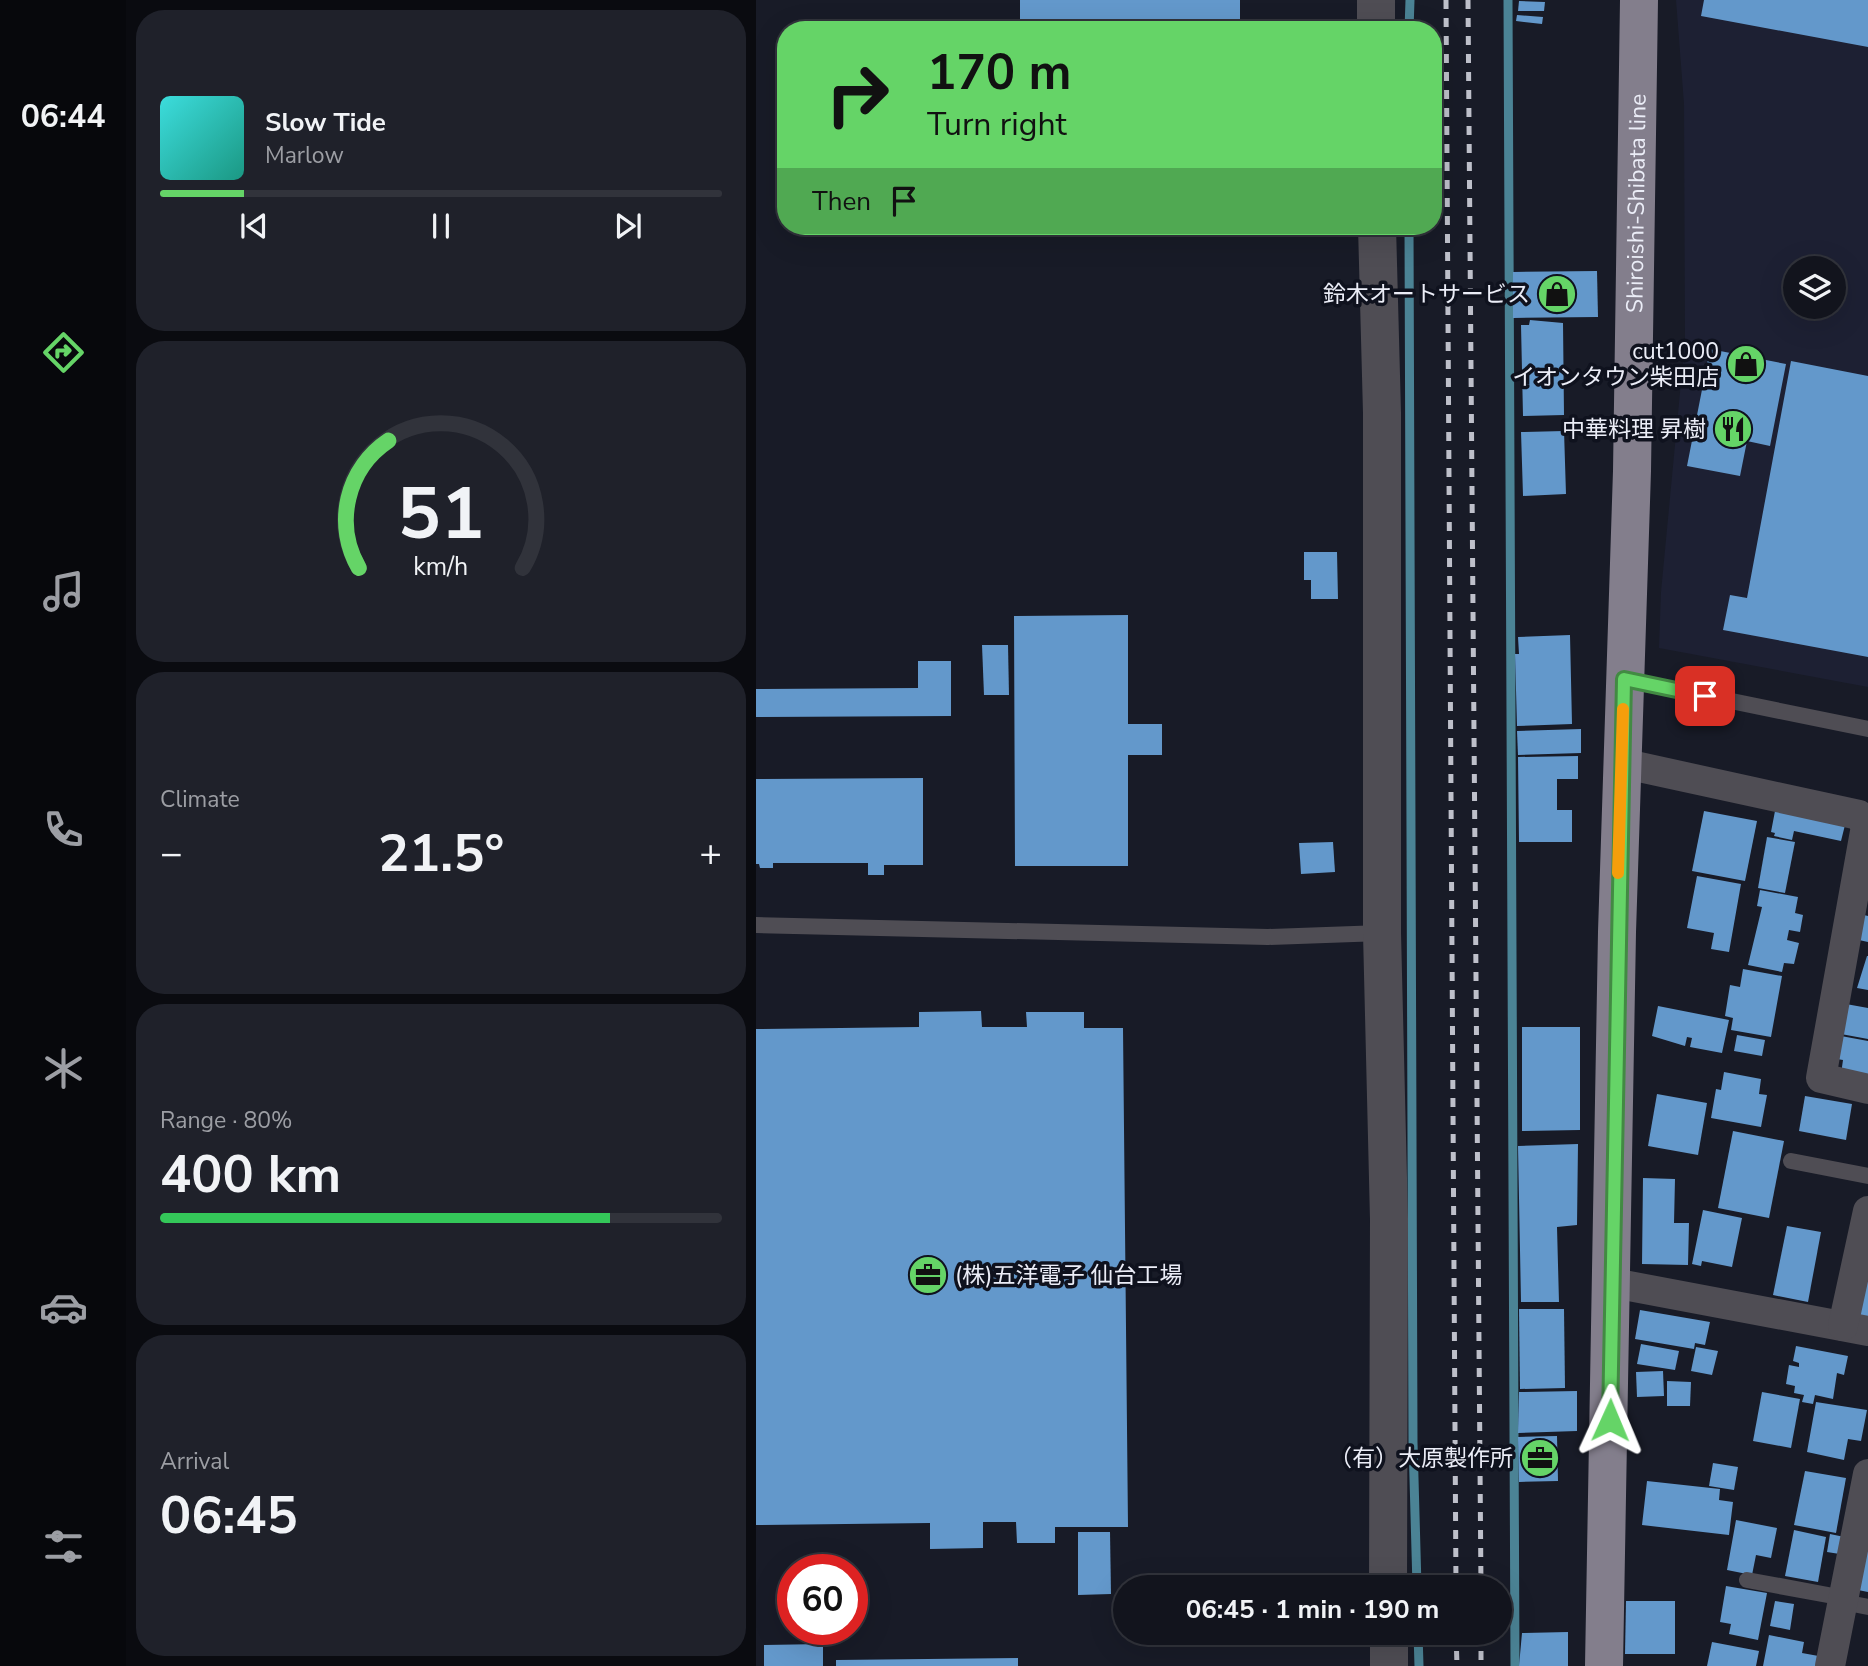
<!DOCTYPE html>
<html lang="en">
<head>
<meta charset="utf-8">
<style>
	body { margin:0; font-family:"Nunito Sans","Noto Sans JP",sans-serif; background:#1f212a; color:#f1f3f6; height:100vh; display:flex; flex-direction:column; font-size:26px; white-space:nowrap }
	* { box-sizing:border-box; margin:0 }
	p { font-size:23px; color:#9c9ea4 }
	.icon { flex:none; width:38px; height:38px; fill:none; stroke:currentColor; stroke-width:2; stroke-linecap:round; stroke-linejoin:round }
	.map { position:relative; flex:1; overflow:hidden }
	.side { display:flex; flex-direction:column; gap:10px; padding:10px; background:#0a0b10; width:630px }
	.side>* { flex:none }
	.top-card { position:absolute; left:21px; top:21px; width:665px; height:214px; border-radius:28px; box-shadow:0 7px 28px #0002,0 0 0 2px #31333b; background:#65d467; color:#111; overflow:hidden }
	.tools { position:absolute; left:1027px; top:256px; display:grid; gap:14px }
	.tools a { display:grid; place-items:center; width:63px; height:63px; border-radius:50%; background:#12141d; box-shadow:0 7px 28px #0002,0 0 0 2px #31333b; font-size:35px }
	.speed { position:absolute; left:21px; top:1554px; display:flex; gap:14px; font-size:35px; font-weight:700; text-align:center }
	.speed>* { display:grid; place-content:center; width:91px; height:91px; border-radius:50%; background:#12141d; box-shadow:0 7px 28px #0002,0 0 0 2px #31333b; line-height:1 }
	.speed .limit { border:10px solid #d22; background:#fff; color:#111 }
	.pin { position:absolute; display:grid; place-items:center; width:60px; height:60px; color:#fff; margin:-30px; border-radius:14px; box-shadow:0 4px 10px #0006 }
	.me { position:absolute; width:77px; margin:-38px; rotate:1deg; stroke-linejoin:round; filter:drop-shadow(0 0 5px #0008) }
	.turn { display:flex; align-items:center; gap:24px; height:147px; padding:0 35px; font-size:32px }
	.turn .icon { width:91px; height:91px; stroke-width:2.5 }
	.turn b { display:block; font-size:49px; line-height:60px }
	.then { display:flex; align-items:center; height:66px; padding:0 35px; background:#0003; gap:14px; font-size:26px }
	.big { font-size:52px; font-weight:700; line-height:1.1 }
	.side .card { flex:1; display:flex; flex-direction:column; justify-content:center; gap:10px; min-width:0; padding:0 24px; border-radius:28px; background:#1f212a }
	.side .dial { align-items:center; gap:0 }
	.dial svg { height:182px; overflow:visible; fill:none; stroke:#31333b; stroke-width:7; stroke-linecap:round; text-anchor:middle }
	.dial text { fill:#f1f3f6; stroke:none }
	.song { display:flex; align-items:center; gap:21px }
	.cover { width:84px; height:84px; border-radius:10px; background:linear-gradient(135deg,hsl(180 70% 55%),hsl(170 70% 35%)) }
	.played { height:7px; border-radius:4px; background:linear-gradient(90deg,#65d467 15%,#31333b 15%) }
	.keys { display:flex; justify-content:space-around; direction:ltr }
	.heat { display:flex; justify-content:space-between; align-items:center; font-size:38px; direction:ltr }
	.charge { height:10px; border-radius:5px; background:linear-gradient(90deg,#34c759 80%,#31333b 0) }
	.trip { position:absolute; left:357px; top:1575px; width:399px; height:70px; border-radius:35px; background:#12141d; box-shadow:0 7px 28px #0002,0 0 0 2px #31333b; font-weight:700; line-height:70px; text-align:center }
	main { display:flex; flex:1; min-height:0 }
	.tabs { display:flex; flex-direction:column; width:126px; justify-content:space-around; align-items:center; background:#07080c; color:#9c9ea4 }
	.tabs .icon { width:49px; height:49px }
	.tabs .active { color:#65d467 }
	.tabs b { font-size:32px; color:#f1f3f6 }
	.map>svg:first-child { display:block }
	.built { fill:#1d2033; fill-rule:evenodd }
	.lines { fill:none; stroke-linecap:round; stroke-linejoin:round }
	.stream { stroke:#4b8395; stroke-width:9 }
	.building { fill:#6398cb }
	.service { stroke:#4f4d54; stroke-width:16 }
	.minor { stroke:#4f4d54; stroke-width:30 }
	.tertiary { stroke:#4f4d54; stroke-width:38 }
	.primary { stroke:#837e8c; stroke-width:38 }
	.rail { stroke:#bec0ca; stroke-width:5; stroke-dasharray:9 9; stroke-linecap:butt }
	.route-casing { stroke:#428a43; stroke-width:18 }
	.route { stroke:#65d467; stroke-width:12 }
	.slow { stroke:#f59e0b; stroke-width:12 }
	.labels { text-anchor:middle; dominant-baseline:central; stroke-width:7; stroke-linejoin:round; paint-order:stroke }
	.street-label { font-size:23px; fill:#ebedf7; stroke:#0f121e }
	.poi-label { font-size:23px; fill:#ebedf7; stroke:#0f121e; text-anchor:end }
</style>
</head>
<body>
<main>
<nav class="tabs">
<b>06:44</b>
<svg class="icon active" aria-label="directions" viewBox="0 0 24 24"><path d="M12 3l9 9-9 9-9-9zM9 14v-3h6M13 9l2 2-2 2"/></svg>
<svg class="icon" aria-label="music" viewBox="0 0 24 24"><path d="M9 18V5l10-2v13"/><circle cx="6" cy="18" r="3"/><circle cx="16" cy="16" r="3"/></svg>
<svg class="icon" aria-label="phone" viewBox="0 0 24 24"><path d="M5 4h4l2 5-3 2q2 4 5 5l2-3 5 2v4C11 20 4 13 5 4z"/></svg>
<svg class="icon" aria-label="climate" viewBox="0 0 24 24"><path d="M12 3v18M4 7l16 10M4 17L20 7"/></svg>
<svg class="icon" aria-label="car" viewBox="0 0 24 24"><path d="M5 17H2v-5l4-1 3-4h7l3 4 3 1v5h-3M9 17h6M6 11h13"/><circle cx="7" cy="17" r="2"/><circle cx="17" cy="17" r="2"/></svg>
<svg class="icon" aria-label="filters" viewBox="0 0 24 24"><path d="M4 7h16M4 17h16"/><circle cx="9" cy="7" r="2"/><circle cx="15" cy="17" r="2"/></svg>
</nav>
<section class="side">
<div class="card">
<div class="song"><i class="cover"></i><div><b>Slow Tide</b><p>Marlow</p></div></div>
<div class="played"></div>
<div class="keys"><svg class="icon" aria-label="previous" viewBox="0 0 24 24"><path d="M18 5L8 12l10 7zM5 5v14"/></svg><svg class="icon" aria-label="pause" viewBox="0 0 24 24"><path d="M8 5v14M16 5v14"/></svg><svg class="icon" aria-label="next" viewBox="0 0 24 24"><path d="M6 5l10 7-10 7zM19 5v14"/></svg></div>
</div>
<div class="card dial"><svg viewBox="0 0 100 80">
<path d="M14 69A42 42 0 1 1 86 69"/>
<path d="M14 69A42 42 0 0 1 27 13" stroke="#65d467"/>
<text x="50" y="56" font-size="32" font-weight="700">51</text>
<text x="50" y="72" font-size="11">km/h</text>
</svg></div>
<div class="card"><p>Climate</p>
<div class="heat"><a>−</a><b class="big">21.5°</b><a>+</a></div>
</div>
<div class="card"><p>Range · 80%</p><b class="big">400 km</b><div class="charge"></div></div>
<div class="card"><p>Arrival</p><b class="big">06:45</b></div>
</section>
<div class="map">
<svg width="1112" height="1666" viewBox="0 0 1112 1666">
	<rect width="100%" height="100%" fill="#181b27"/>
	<path class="built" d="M920,0H1112V687L903,648L905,592L929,340L928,104ZM1040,268H1078V306H1040Z"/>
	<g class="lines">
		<g class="stream">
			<path d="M752,0L759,1666"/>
			<path d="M653,30L654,0"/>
			<path d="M653,226L657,1442L661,1587"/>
			<path d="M662,1633L663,1666"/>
		</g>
	</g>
	<g class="building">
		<rect x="264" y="0" width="220" height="30"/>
		<path d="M948,0H1112V47L945,16Z"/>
		<path d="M763,1L789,2L788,11H762Z"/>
		<path d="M761,15L787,17L786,24L760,21Z"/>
		<path d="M841,271L842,317L757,318V272Z"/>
		<path d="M774,320L807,323L808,415L767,416L765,325H773Z"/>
		<path d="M954,349L1030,364L1014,446L991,441L984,476L931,466Z"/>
		<path d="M1035,361L1112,376V657L967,630L974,595L991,598Z"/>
		<path d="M808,431L810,494L767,496L765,432Z"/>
		<path d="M548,552H581L582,599H555V580H548Z"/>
		<path d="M372,615V724H406V755H372V866H259L258,616Z"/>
		<path d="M814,635L816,724L761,726L759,654H763L762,637Z"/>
		<path d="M226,645H252L253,695H228Z"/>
		<path d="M162,661H195V716L0,717V689L162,688Z"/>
		<path d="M825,729V753L762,755L761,731Z"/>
		<path d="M822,756V779H801V810H816V842H763L762,757Z"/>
		<path d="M167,778V865H128V875H112V863H17V868H4L3,864H0V779Z"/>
		<path d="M948,811L1001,821L989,881L936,871Z"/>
		<path d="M1019,811L1089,825L1085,841L1038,831L1036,840L1018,836L1019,833L1015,832Z"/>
		<path d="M1011,837L1039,842L1029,893L1002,888Z"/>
		<path d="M577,842L579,872L545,874L543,843Z"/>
		<path d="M941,876L985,884L973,952L955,949L958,933L931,928Z"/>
		<path d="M1004,890L1042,897L1039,913L1047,915L1044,932L1033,930L1031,940L1043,943L1038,964L1028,963L1026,972L992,965L1006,907L1001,906Z"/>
		<path d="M1108,915L1112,916V942L1103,940Z"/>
		<path d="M1111,956H1112V990L1101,988Z"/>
		<path d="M987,969L1026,976L1015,1037L975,1030L977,1018L969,1016L974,985L984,987Z"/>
		<path d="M1090,1004L1112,1008V1039L1085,1034Z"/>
		<path d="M902,1006L973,1020L966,1053L934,1047L936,1038L931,1037L929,1046L896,1036Z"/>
		<path d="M225,1011L226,1027H271L270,1012H328V1028H367L372,1527H299V1543H261L260,1522H227V1548L174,1549V1523L0,1525V1029L163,1027V1012Z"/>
		<path d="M766,1027H824V1130L766,1131Z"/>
		<path d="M981,1035L1009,1040L1006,1056L978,1051Z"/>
		<path d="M1085,1036L1112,1041V1080L1085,1074L1087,1060L1081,1059Z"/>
		<path d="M968,1072L1005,1079L1003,1094L1011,1095L1005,1127L955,1118L960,1089L965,1090Z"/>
		<path d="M901,1094L951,1103L942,1155L892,1146Z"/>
		<path d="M1049,1096L1096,1104L1090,1140L1043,1131Z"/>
		<path d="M977,1131L1028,1141L1013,1218L962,1208Z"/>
		<path d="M822,1144L821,1225L801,1227L803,1302H765L762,1146Z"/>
		<path d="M887,1178L919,1179L918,1223H933L932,1265L886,1264Z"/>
		<path d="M947,1210L986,1218L976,1267L946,1261L945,1266L936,1264Z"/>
		<path d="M1031,1226L1065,1232L1052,1302L1017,1295Z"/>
		<path d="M1112,1263V1320L1100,1318Z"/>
		<path d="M763,1309H808L809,1388L764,1389Z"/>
		<path d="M884,1310L954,1322L949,1345L939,1343L938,1349L879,1339Z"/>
		<path d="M885,1344L923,1351L919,1370L881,1364Z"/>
		<path d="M1040,1346L1092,1356L1088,1375L1081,1373L1077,1399L1059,1395L1057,1404L1046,1402L1048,1395L1038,1393L1039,1386L1030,1384L1033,1365L1043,1367V1363L1037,1361Z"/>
		<path d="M940,1347L962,1351L956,1375L935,1371Z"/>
		<path d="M907,1371L908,1396L881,1397L880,1372Z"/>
		<path d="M911,1381L935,1382L934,1406H911Z"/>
		<path d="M821,1391V1431L762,1433L763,1392Z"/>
		<path d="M1006,1392L1044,1399L1035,1448L997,1441Z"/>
		<path d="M1060,1402L1111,1410L1105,1441L1092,1439L1088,1460L1051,1452Z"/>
		<path d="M801,1436L802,1481L763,1482L762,1437Z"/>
		<path d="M957,1463L982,1467L978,1490L953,1486Z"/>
		<path d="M1049,1471L1090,1478L1080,1533L1038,1525Z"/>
		<path d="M891,1481L964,1489L963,1500L977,1502L973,1535L886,1525Z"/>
		<path d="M980,1520L1021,1528L1015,1558L1000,1555L996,1575L971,1570Z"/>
		<path d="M1038,1530L1070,1537L1062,1582L1029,1576Z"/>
		<path d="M322,1532H354L355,1594L322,1595Z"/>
		<path d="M1074,1534L1093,1538L1090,1555L1071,1552Z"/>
		<path d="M1112,1543V1592L1102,1590Z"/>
		<path d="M970,1586L1011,1593L1002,1640L973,1634L975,1624L964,1622Z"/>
		<path d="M870,1601H919V1654H869Z"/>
		<path d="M1019,1601L1038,1604L1034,1630L1014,1626Z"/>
		<path d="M812,1632V1666H763L766,1633Z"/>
		<path d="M1013,1635L1048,1642L1046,1653L1068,1657L1066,1666H1007Z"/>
		<path d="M956,1642L1003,1651L1000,1666H951Z"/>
		<path d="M67,1644V1666H8V1645Z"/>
		<path d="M262,1658V1666H80V1660Z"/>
	</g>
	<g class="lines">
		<g class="service">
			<path d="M868,679L1112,729"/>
			<path d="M0,925L512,937L626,933"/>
			<path d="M1035,1161L1112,1176"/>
			<path d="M991,1580L1088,1598"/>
			<path d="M1087,1602L1112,1607"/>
		</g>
		<g class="minor">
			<path d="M865,763L1103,815L1110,826L1065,1078L1112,1089"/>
			<path d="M857,1283L1112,1331"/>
			<path d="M1087,1326L1112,1211"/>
			<path d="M1074,1666L1112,1474"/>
		</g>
		<g class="tertiary">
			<path d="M620,30V0"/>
			<path d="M621,226L626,413V933L633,1219L632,1587"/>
			<path d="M633,1633V1666"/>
		</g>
		<path class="primary" id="s1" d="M848,1666L861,932L876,471L883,0"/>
		<g class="rail">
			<path d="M690,0L700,1587"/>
			<path d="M712,0L725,1587"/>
			<path d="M700,1633L701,1666"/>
			<path d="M725,1633V1666"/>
		</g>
	</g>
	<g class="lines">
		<g class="route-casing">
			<path id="route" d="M854,1420L868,679L949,696"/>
		</g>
		<use href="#route" class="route"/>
		<path class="slow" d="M862,873L867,709"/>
	</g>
	<defs>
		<g id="shop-disc" transform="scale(2.0125)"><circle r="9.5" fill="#65d467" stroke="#0f121e"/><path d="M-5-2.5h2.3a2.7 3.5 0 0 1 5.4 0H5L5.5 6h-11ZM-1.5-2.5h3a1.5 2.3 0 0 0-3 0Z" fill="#111"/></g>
		<g id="restaurant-disc" transform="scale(2.0125)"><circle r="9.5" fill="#65d467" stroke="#0f121e"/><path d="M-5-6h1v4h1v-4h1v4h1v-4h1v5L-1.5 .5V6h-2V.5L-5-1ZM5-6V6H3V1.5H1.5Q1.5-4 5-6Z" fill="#111"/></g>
		<g id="office-disc" transform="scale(2.0125)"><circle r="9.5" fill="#65d467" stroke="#0f121e"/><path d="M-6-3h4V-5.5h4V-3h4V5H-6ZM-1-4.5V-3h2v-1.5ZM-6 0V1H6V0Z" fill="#111"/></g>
	</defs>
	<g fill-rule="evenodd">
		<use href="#shop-disc" x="801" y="294"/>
		<use href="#shop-disc" x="990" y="364"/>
		<use href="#restaurant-disc" x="977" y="429"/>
		<use href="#office-disc" x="172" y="1275"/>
		<use href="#office-disc" x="784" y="1458"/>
	</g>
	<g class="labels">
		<g class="street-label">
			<text stroke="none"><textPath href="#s1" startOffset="1463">Shiroishi-Shibata line</textPath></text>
		</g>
		<g class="poi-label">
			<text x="774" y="294">鈴木オートサービス</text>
			<text x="963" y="351">cut1000<tspan x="963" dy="26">イオンタウン柴田店</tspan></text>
			<text x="950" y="429">中華料理 昇樹</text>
			<text x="199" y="1275" text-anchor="start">(株)五洋電子 仙台工場</text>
			<text x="757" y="1458">（有）大原製作所</text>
		</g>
	</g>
</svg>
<div class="tools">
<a><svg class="icon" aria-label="layers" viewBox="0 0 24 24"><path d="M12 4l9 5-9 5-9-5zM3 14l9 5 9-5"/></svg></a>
</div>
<div class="speed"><div class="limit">60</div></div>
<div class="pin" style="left:949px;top:696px;background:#d93025"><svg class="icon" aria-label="arrive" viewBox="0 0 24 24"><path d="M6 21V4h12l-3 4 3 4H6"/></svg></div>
<svg class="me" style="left:854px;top:1420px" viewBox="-20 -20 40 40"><path d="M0-17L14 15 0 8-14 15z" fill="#65d467" stroke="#fff" stroke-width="4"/></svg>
<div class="trip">06:45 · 1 min · 190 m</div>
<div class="top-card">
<div class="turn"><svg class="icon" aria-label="right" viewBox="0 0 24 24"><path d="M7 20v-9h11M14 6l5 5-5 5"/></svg><div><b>170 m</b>Turn right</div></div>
<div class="then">Then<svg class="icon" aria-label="arrive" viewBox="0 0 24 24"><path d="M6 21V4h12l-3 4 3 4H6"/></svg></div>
</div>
</div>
</main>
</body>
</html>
